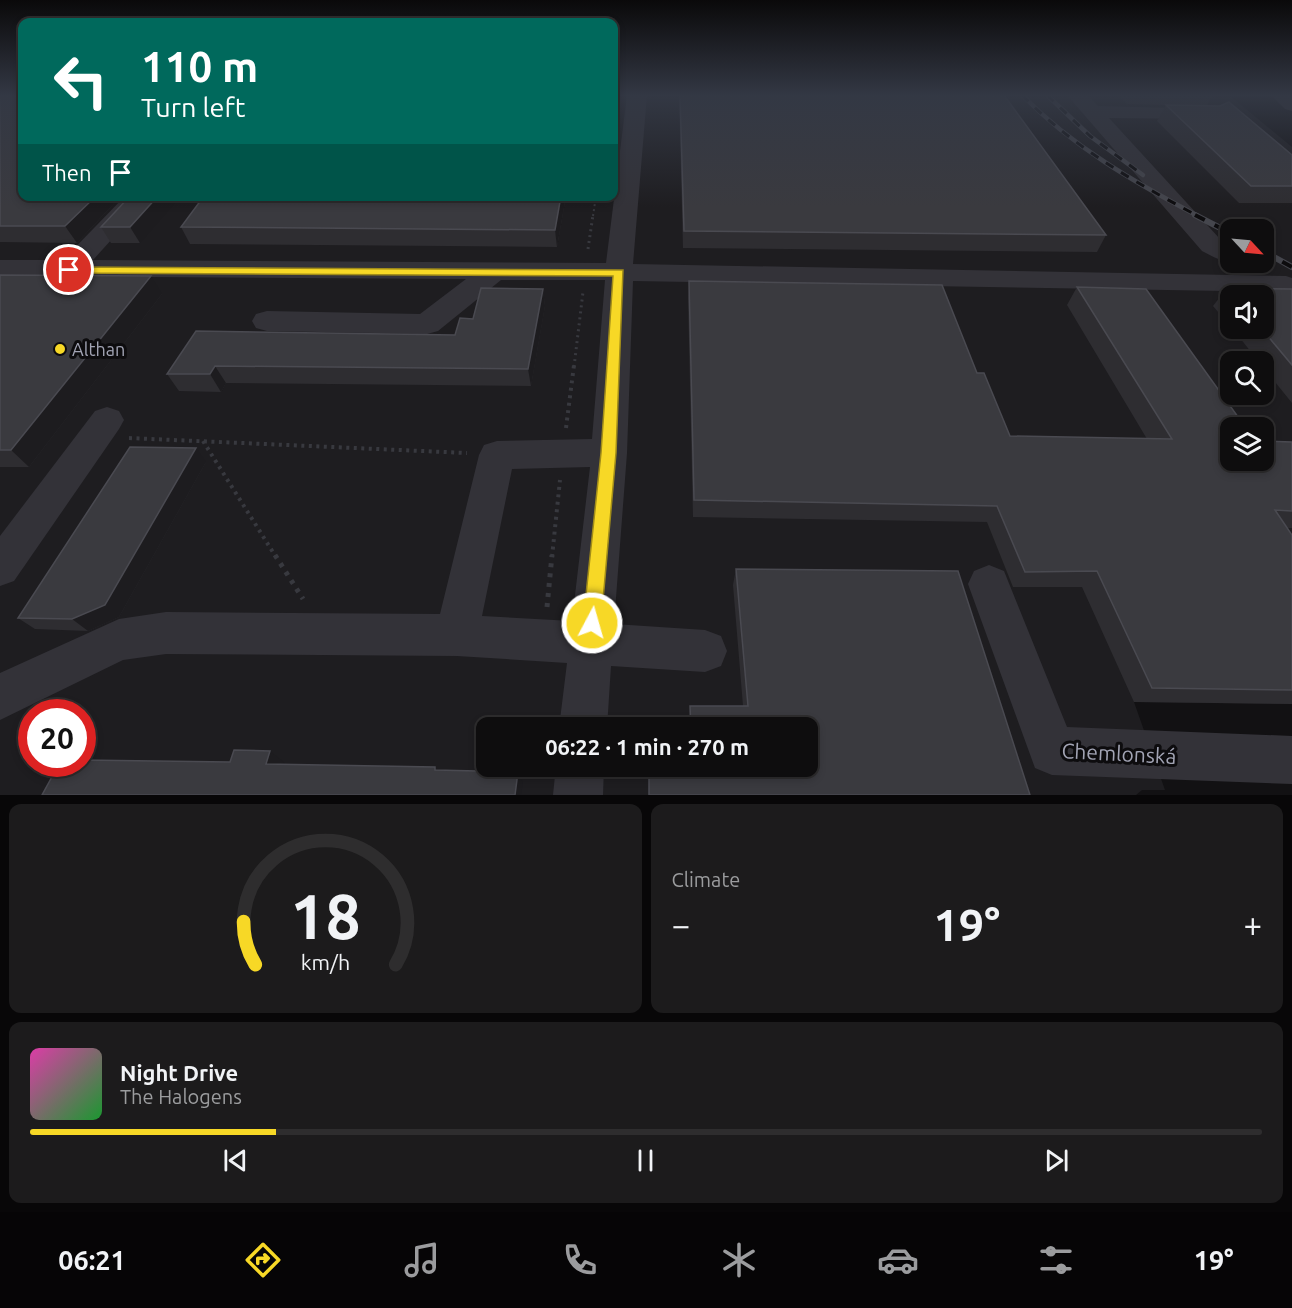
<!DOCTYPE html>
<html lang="en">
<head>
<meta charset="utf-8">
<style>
	body { margin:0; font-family:Ubuntu,sans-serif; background:#1c1b1c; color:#f1f3f6; height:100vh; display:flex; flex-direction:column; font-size:22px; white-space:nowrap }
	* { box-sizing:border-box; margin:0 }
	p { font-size:20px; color:#9b9c9e }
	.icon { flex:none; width:33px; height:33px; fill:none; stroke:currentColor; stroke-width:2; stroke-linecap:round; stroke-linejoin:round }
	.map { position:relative; height:795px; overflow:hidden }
	.details { display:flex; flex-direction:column; gap:9px; padding:9px; background:#080708; flex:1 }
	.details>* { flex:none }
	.hud { position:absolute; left:18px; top:18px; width:600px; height:183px; border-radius:12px; box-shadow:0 3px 9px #0003,0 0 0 2px #2e2d2e; background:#00695c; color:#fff; overflow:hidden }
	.needle { width:39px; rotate:116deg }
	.tools { position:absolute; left:1220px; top:219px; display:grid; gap:12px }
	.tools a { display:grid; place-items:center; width:54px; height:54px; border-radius:12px; background:#0e0d0e; box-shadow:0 3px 9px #0003,0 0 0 2px #2e2d2e; font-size:30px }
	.speed { position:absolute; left:18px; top:699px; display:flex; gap:12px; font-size:30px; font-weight:700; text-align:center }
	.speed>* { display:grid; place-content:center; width:78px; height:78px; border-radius:50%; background:#0e0d0e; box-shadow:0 3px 9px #0003,0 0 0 2px #2e2d2e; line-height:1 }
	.speed .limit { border:9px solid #d22; background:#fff; color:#111 }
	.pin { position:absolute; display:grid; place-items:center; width:51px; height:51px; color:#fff; margin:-26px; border:3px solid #fff; border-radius:50%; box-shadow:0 2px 6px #0007 }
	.me { position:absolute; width:66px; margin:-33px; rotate:6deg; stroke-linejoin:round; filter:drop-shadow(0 0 4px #0008) }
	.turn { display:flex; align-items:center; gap:21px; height:126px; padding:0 24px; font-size:27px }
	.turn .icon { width:78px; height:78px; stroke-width:2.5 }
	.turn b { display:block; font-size:42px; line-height:51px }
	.then { display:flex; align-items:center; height:57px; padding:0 24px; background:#0003; gap:12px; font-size:22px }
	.big { font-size:45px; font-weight:600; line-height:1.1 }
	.details .widget { flex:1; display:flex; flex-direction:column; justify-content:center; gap:9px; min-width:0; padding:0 21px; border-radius:12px; background:#1c1b1c }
	.details .dial { align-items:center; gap:0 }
	.dial svg { height:156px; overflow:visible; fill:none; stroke:#2e2d2e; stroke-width:7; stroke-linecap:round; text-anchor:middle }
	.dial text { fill:#f1f3f6; stroke:none }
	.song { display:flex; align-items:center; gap:18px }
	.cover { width:72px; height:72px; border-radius:9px; background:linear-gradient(135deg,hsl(320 70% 55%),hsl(130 70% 35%)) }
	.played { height:6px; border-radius:3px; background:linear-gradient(90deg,#f7d826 20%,#2e2d2e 20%) }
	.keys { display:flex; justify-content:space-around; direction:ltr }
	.heat { display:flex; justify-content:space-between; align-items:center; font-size:33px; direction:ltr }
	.details .tiles { flex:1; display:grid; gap:9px; grid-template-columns:1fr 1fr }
	.widget:last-child { grid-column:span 2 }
	.trip { position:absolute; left:476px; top:717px; width:342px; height:60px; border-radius:12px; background:#0e0d0e; box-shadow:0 3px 9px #0003,0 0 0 2px #2e2d2e; font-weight:600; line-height:60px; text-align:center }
	.menu { display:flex; height:96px; justify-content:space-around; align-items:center; background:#060506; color:#9b9c9e }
	.menu .icon { width:42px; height:42px }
	.menu .selected { color:#f7d826 }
	.menu b { font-size:27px; color:#f1f3f6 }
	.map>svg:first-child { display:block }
	.built { fill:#1e1d20; fill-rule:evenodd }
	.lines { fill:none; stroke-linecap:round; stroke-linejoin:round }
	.path-far3 { stroke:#38393f; stroke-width:2; stroke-dasharray:2 3; stroke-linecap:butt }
	.path-far2 { stroke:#38393f; stroke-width:3; stroke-dasharray:2 4; stroke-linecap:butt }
	.path-far1 { stroke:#38393f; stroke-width:4; stroke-dasharray:3 4.5; stroke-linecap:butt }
	.path { stroke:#38393f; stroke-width:5; stroke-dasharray:4 6; stroke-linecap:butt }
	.minor { fill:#333238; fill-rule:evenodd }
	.rail-far1-casing { stroke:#45464d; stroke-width:4.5 }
	.rail-casing { stroke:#45464d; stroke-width:6 }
	.rail-far1 { stroke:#0d0c0e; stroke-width:3; stroke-dasharray:9; stroke-linecap:butt }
	.rail { stroke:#0d0c0e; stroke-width:4; stroke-dasharray:11; stroke-linecap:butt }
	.wall { fill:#2e2d31 }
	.shaded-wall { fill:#1d1c1f }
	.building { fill:#3a3a3f; stroke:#4a4a51; stroke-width:1.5 }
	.route { fill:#f7d826; stroke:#a18c19; stroke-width:1.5 }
	.poi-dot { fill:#f7d826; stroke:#0d0c0e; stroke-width:2 }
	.labels { text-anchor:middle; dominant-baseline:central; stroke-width:6; stroke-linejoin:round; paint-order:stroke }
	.poi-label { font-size:18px; fill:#a2a4b4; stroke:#0d0c0e; text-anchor:start }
	.near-street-label { font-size:21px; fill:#a2a4b4; stroke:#0d0c0e }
</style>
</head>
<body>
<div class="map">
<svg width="1292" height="795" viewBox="0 0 1292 795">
	<rect width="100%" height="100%" fill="#121113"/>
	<path class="built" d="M0,95L22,196H614V95H1229L1292,147V704L1134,702L1165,790H1142L1136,795H0ZM1230,230H1263V262H1230ZM1230,296H1263V328H1230ZM1230,362H1263V394H1230ZM1230,428H1263V460H1230ZM32,712H82V764H32ZM486,728H807V766H486Z"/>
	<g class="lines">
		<path class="path-far3" d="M593,216L596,196"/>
		<g class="path-far2">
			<path d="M588,249L593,215"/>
			<path d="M574,367L583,292"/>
		</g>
		<g class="path-far1">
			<path d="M566,428L574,365"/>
			<path d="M129,438L467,453"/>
			<path d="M203,441L276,557"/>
			<path d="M552,557L560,480"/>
		</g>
		<g class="path">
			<path d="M275,555L303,599"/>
			<path d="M547,607L552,555"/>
		</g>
		<g class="minor">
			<path d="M627,95H647L633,264L1286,276L1292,278V292L633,281L627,453L614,624L705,630L721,636L727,651L721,666L705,672L611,666L607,728H559L567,663L457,656L166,654L123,660L0,720V673L119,619L166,612L440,614L479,455L484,445L497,441L592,439L605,280H501L438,331L427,334L267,331L256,328L252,321L256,314L267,311L420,314L466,279L0,276V260H63L125,196H151L93,260L606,263ZM590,467L572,621L482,616L512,469Z"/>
			<path d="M1067,95H1088L1098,106L1214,109L1217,113L1214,117L1207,119L1109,118L1220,239L1230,244V262H1232C1221,262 1212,256 1202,251Z"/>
			<path d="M1271,95H1292V111L1285,109Z"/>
			<path d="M107,407L119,411L124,420L119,429L14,581L0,586V536L95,411Z"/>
			<path d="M989,565L1004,571L1067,727L1292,736V784L1052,775L1035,768L968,584L974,571Z"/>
			<path d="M556,766H604L603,795H553Z"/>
		</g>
		<g class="rail-far1-casing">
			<g id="rail-far1">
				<path d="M1022,95C1073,147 1134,182 1198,216"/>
				<path d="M1047,95L1090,136L1143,175"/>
			</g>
		</g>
		<g class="rail-casing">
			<g id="rail">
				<path d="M1195,215L1230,233"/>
				<path d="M1263,251L1292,267"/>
			</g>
		</g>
		<use href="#rail-far1" class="rail-far1"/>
		<use href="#rail" class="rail"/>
	</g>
	<g class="wall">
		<path d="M0,95L121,196L77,243L0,242Z"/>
		<path d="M679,95H1004L1106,235L1097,252L683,248Z"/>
		<path d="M1118,95H1213L1207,105L1292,155V203H1239L1157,121L1166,105L1127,104Z"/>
		<path d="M130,196L140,243H111L101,227Z"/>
		<path d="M566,196L557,247L190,244L181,227Z"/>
		<path d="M0,275L162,294L29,467H0Z"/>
		<path d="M689,281L977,373L1010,436L1147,439L1067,305L1077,287L1230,460L1292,442V528H1287L1292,535V704L1134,702L1082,587H1013L987,522L693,517L688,298Z"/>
		<path d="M1227,288L1292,289V403L1263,367V362H1259L1232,328H1263V296H1230V326L1213,306Z"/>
		<path d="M543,289L545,306L531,386L226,383L221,392L179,391L167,374L196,331L455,335L473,319Z"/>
		<path d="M206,462L119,617L88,631L35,629L18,618Z"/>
		<path d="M736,569L1030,795L690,778V766H807V728H689V719L690,706H743L733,585Z"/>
	</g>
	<g class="shaded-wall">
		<path d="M96,196H121L77,243L65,226Z"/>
		<path d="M158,196H181L140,243L130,227Z"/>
		<path d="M561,196H566L557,247L555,230Z"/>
		<path d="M151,276L162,294L29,467L11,450Z"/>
		<path d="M543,289L545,306L531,386L528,369Z"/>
		<path d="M215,366L226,383L221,392L210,374Z"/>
		<path d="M196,448L206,462L119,617L88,631L72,619Z"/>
		<path d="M270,751L285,763L280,775L266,764Z"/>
		<path d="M518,772L523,783L521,795H515Z"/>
	</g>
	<g class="building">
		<path d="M0,95H22V196H96L65,226H0Z"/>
		<path d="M680,95H1004L1106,235L684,231Z"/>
		<path d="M1229,102L1292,155V186H1251L1166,105L1220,106Z"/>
		<path d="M130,196H158L130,227H101Z"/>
		<path d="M204,196H561L555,230L181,227Z"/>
		<path d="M0,275L151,276L11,450H0Z"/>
		<path d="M689,281L942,285L977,373H984L1010,436L1172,439L1077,287L1146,289L1246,428H1230V460H1263V441L1292,442V511L1275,510L1292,535V690L1152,688L1097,571L1025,572L997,506L694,500Z"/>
		<path d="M481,288L543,289L528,369L215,366L210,374H167L196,331L455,335L460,318L473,319Z"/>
		<path d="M1227,288L1292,289V365L1261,328H1263V296H1233Z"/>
		<path d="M130,447L196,448L105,605L72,619L18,618Z"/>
		<path d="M736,569L958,571L1030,795H649V778H692V766H807V728H691L690,706H748Z"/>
		<path d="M234,750L270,751L266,764L435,767V770L518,772L515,795H42L59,764H82V760L230,762Z"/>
	</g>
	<linearGradient id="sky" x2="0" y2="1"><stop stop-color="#0a090a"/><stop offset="0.46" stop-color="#333844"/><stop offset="1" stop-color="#333844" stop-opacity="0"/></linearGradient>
	<rect width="1292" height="207" fill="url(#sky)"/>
	<path class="route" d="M69,267L623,270L616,453L601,623L598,629L592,631L586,629L583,623L601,453L613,276L65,273L63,270Z"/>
	<circle class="poi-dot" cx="60" cy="349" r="6"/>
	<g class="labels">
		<g class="poi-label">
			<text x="72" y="349">Althan</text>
		</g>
		<g class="near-street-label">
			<text transform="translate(1119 753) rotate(3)">Chemlonská</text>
		</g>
	</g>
</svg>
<div class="tools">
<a><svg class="needle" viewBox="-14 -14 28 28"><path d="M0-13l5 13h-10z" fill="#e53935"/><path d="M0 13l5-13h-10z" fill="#9b9c9e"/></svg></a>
<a><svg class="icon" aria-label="sound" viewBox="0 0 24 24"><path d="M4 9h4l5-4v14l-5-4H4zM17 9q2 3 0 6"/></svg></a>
<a><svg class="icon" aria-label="search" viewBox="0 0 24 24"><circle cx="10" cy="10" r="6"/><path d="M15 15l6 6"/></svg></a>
<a><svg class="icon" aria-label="layers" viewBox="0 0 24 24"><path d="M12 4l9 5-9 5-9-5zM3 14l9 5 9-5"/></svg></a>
</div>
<div class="speed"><div class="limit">20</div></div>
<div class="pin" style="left:69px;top:270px;background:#d93025"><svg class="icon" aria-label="arrive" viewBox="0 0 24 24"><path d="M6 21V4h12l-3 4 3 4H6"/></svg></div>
<svg class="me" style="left:592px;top:623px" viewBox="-20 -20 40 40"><circle r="17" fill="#f7d826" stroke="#fff" stroke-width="3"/><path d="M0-11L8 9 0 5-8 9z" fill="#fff"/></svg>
<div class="trip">06:22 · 1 min · 270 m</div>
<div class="hud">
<div class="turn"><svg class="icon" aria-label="left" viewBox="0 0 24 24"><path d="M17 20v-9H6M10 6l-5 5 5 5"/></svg><div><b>110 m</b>Turn left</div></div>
<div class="then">Then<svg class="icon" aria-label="arrive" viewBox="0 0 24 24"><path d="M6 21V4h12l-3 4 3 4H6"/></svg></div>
</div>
</div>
<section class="details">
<div class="tiles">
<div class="widget dial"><svg viewBox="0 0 100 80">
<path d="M14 69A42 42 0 1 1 86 69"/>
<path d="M14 69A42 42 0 0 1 8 47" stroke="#f7d826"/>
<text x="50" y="56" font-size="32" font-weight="700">18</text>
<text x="50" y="72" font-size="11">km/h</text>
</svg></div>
<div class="widget"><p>Climate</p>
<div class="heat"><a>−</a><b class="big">19°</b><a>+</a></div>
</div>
<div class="widget">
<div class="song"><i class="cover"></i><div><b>Night Drive</b><p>The Halogens</p></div></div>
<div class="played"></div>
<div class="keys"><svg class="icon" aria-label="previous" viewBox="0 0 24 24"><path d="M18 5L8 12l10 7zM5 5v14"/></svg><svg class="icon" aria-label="pause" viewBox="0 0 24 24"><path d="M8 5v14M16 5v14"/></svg><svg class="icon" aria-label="next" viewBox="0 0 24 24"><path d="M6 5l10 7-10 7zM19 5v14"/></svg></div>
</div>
</div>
</section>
<nav class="menu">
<b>06:21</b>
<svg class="icon selected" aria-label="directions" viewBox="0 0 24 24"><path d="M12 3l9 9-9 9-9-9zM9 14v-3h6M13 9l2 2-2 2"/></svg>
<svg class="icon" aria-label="music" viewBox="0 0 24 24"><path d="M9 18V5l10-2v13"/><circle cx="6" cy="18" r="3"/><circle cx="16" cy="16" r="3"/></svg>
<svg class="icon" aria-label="phone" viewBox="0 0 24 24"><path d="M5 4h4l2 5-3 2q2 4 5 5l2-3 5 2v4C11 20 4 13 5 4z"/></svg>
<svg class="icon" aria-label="climate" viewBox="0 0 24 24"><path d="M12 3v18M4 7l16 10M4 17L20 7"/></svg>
<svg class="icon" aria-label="car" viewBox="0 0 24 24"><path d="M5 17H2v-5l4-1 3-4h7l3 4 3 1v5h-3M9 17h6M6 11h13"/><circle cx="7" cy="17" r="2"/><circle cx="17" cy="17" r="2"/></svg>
<svg class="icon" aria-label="filters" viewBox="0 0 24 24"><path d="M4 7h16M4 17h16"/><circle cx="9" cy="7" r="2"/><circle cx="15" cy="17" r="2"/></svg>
<b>19°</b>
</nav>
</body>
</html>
